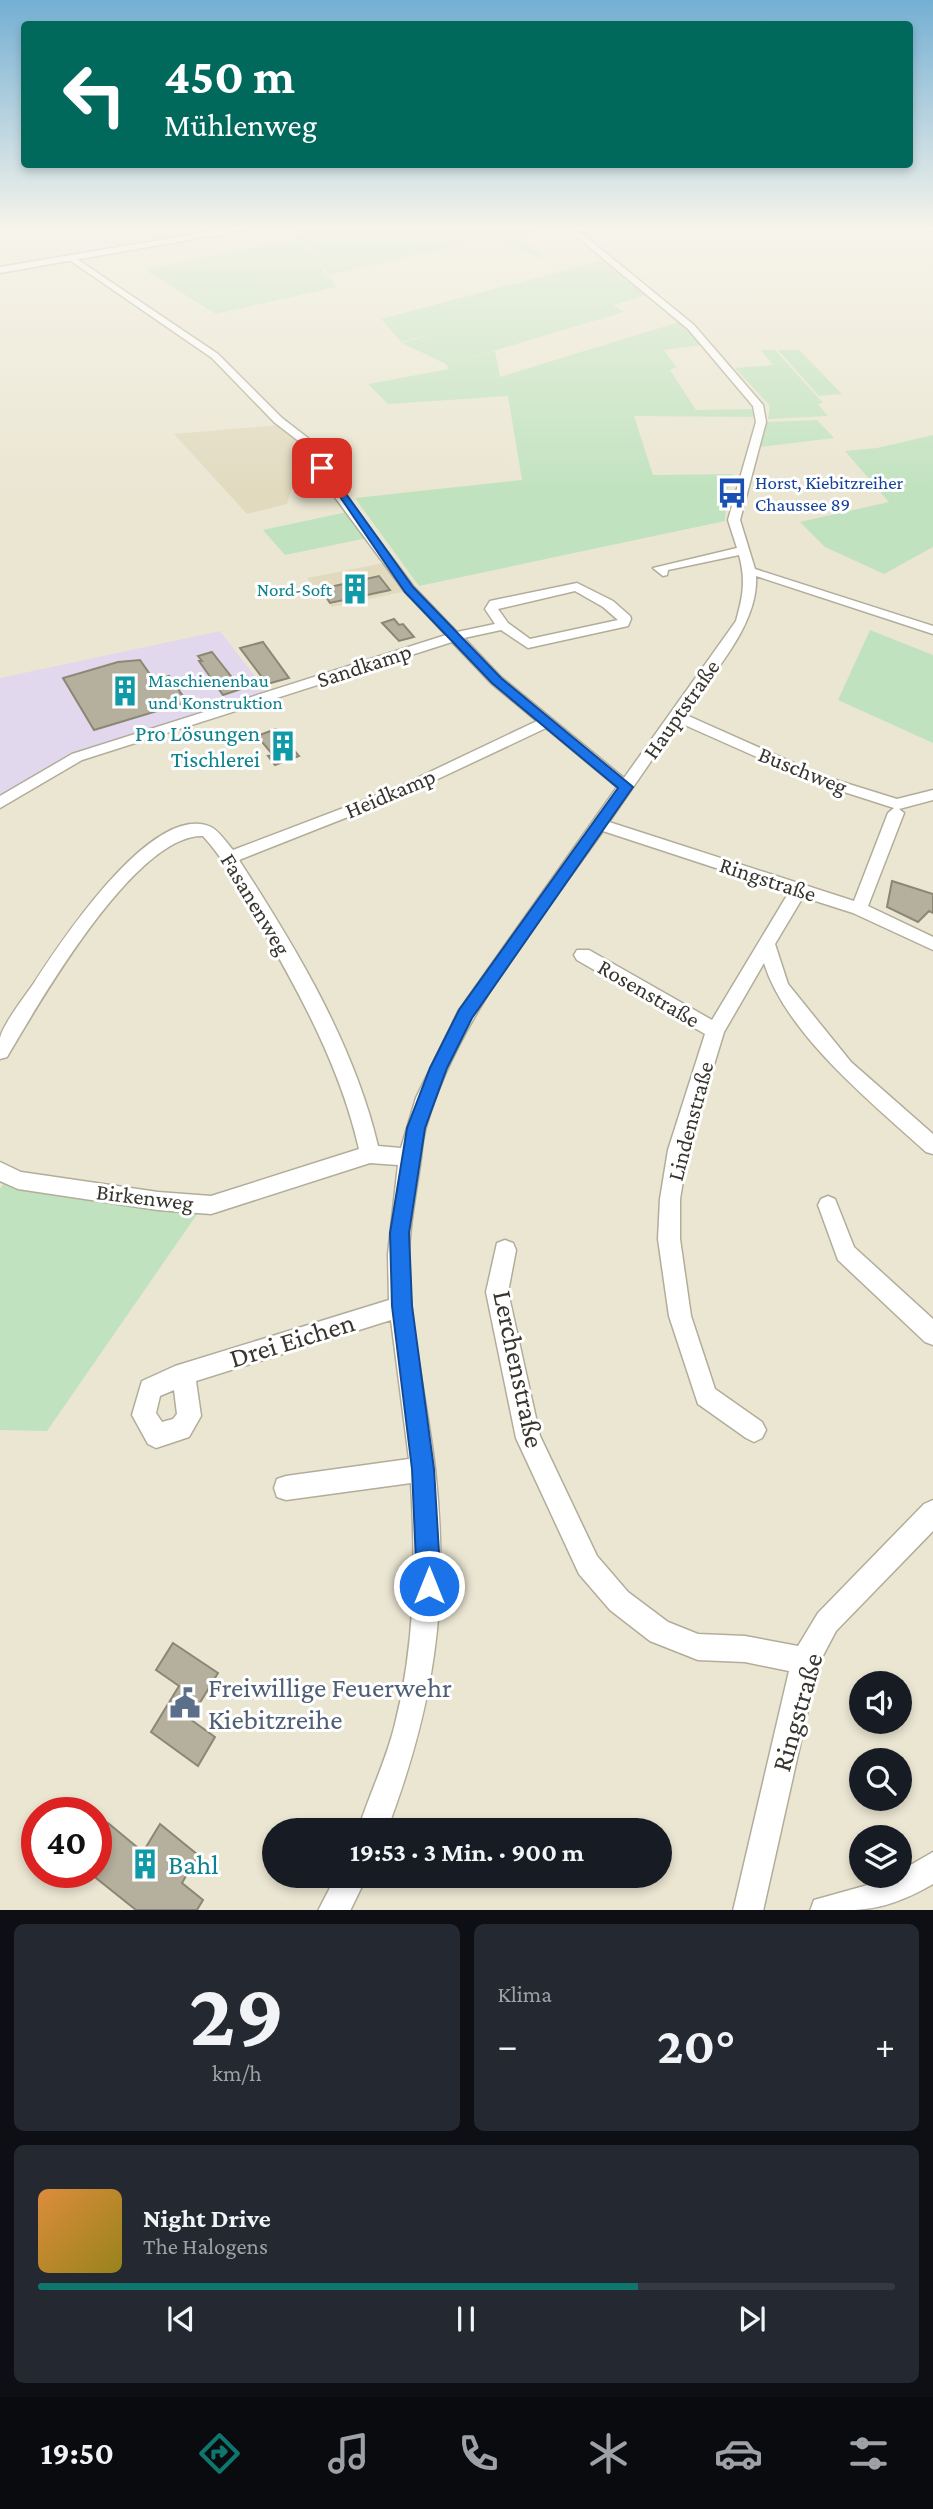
<!DOCTYPE html>
<html lang="de">
<head>
<meta charset="utf-8">
<style>
	body { margin:0; font-family:"Crimson Pro",serif; background:#242831; color:#f1f3f6; height:100vh; display:flex; flex-direction:column; font-size:26px; white-space:nowrap }
	* { box-sizing:border-box; margin:0 }
	p { font-size:23px; color:#9ea1a6 }
	.icon { flex:none; width:38px; height:38px; fill:none; stroke:currentColor; stroke-width:2; stroke-linecap:round; stroke-linejoin:round }
	.map { position:relative; height:1910px; overflow:hidden }
	.sheet { display:flex; flex-direction:column; gap:14px; padding:14px; background:#0d0f14; flex:1 }
	.sheet>* { flex:none }
	.top-card { position:absolute; left:21px; top:21px; width:892px; height:147px; border-radius:7px; box-shadow:0 4px 10px #0003; background:#00695c; color:#fff; overflow:hidden }
	.tools { position:absolute; left:849px; top:1671px; display:grid; gap:14px }
	.tools a { display:grid; place-items:center; width:63px; height:63px; border-radius:50%; background:#171b24; box-shadow:0 4px 10px #0003; font-size:35px }
	.speed { position:absolute; left:21px; top:1797px; display:flex; gap:14px; font-size:35px; font-weight:700; text-align:center }
	.speed>* { display:grid; place-content:center; width:91px; height:91px; border-radius:50%; background:#171b24; box-shadow:0 4px 10px #0003; line-height:1 }
	.speed .limit { border:10px solid #d22; background:#fff; color:#111 }
	.pin { position:absolute; display:grid; place-items:center; width:60px; height:60px; color:#fff; margin:-30px; border-radius:14px; box-shadow:0 4px 10px #0006 }
	.me { position:absolute; width:77px; margin:-38px; rotate:0deg; stroke-linejoin:round; filter:drop-shadow(0 0 5px #0008) }
	.turn { display:flex; align-items:center; gap:24px; height:147px; padding:0 28px; font-size:32px }
	.turn .icon { width:91px; height:91px; stroke-width:2.5 }
	.turn b { display:block; font-size:49px; line-height:60px }
	.big { font-size:52px; font-weight:700; line-height:1.1 }
	.sheet .card { flex:1; display:flex; flex-direction:column; justify-content:center; gap:10px; min-width:0; padding:0 24px; border-radius:10px; background:#242831 }
	.sheet .dial { align-items:center; gap:0 }
	.dial b { font-size:91px; line-height:1 }
	.song { display:flex; align-items:center; gap:21px }
	.cover { width:84px; height:84px; border-radius:10px; background:linear-gradient(135deg,hsl(30 70% 55%),hsl(50 70% 35%)) }
	.played { height:7px; border-radius:4px; background:linear-gradient(90deg,#0f766e 70%,#363941 70%) }
	.keys { display:flex; justify-content:space-around; direction:ltr }
	.heat { display:flex; justify-content:space-between; align-items:center; font-size:38px; direction:ltr }
	.sheet .tiles { flex:1; display:grid; gap:14px; grid-template-columns:1fr 1fr }
	.card:last-child { grid-column:span 2 }
	.trip { position:absolute; left:262px; top:1818px; width:410px; height:70px; border-radius:35px; background:#171b24; box-shadow:0 4px 10px #0003; font-weight:700; line-height:70px; text-align:center }
	.tabs { display:flex; height:112px; justify-content:space-around; align-items:center; background:#090b0e; color:#9ea1a6 }
	.tabs .icon { width:49px; height:49px }
	.tabs .current { color:#0f766e }
	.tabs b { font-size:32px; color:#f1f3f6 }
	.map>svg:first-child { display:block }
	.built { fill:#e1dabf }
	.industrial { fill:#e1d8ed }
	.green { fill:#c0e2be }
	.building { fill:#b5b09d; stroke:#8b8775; stroke-width:2 }
	.lines { fill:none; stroke-linecap:round; stroke-linejoin:round }
	.minor-casing { stroke:#b2ad9a; stroke-width:3 }
	.major-casing { stroke:#b2ad9a; stroke-width:3 }
	.minor { fill:#fff; fill-rule:evenodd }
	.major { fill:#fff; fill-rule:evenodd }
	.route { fill:#1a73e8; stroke:#114b97; stroke-width:2 }
	.labels { text-anchor:middle; dominant-baseline:central; stroke-width:6; stroke-linejoin:round; paint-order:stroke }
	.far-transit-label { font-size:19px; fill:#164399; stroke:#fff; text-anchor:start }
	.far-culture-label { font-size:19px; fill:#0d838f; stroke:#fff; text-anchor:end }
	.street-label { font-size:23px; fill:#37352e; stroke:#fff }
	.culture-label { font-size:23px; fill:#0d838f; stroke:#fff; text-anchor:end }
	.near-street-label { font-size:28px; fill:#37352e; stroke:#fff }
	.near-service-label { font-size:28px; fill:#4e5e75; stroke:#fff; text-anchor:start }
	.near-culture-label { font-size:28px; fill:#0d838f; stroke:#fff; text-anchor:start }
</style>
</head>
<body>
<div class="map">
<svg width="933" height="1911" viewBox="0 0 933 1911">
	<rect width="100%" height="100%" fill="#ebe6d2"/>
	<g class="built">
		<path d="M278,425L305,445L328,483L291,490L287,504L247,514L174,434Z"/>
		<path d="M384,563L407,591L332,607L307,578Z"/>
	</g>
	<path class="industrial" d="M220,631L271,697L81,759L0,808V678Z"/>
	<g class="green">
		<path d="M293,227L529,228L565,227L525,233L520,239L545,257L540,258L491,237L329,275Z"/>
		<path d="M300,238L336,287L216,314L145,270Z"/>
		<path d="M604,260L647,295L613,305L624,312L453,363L495,351L500,377L679,322L702,345L664,350L676,367L670,370L696,410L753,409L755,417L634,416L653,475L733,474L727,491L725,521L419,586L355,498L522,480L508,396L388,404L368,384L449,369L446,364L402,343L441,331L401,342L381,319Z"/>
		<path d="M761,350H775L823,403L818,404L828,416L768,419L770,406L735,368L773,365Z"/>
		<path d="M778,350H799L842,394L819,396Z"/>
		<path d="M817,420L834,438L760,447L767,422Z"/>
		<path d="M933,435V547L884,574L825,547L800,522L889,502L845,451L877,448Z"/>
		<path d="M347,512L367,538L285,555L263,530Z"/>
		<path d="M870,630L933,655V743L838,700Z"/>
		<path d="M5,1181C73,1205 131,1204 202,1207L47,1431L0,1430V1189Z"/>
	</g>
	<g class="building">
		<path d="M379,576L390,590L330,603L321,589Z"/>
		<path d="M394,619L399,625L403,624L414,637L399,641L382,623Z"/>
		<path d="M263,642L289,678L267,684L240,648Z"/>
		<path d="M212,652L241,689L223,695L199,661H202L198,656Z"/>
		<path d="M140,660L154,680L169,676L187,702L94,730L63,678L118,662Z"/>
		<path d="M276,729L299,756L275,765L268,756L273,755L257,736Z"/>
		<path d="M892,881L933,894V913L929,911L918,922L887,907Z"/>
		<path d="M173,1643L218,1673L190,1719L215,1737L198,1766L151,1732L179,1686L156,1670Z"/>
		<path d="M108,1823L143,1852L160,1824L198,1855L182,1883L203,1900L197,1910H136L96,1878V1841Z"/>
	</g>
	<g class="lines">
		<g class="minor-casing">
			<g id="minor">
				<path d="M565,227H574L694,325L763,405L766,422L740,520L755,569L933,626V634L756,576C759,625 711,675 684,714L823,776L897,799L933,790V800L899,809L904,813L868,906L933,937V950L853,913L803,897L775,944L788,984L851,1062L933,1134V1154L926,1152C872,1103 786,1034 764,963L724,1032L688,1150L680,1199V1239L691,1316L715,1389L762,1422L766,1430L762,1438L754,1442L746,1438L698,1404L669,1316L658,1239L660,1199L668,1150L705,1034L577,960L574,955L577,950H589L712,1020L789,892L603,831C540,921 456,1020 426,1127C423,1137 422,1148 421,1158C417,1189 410,1220 409,1253C408,1325 427,1398 435,1469C450,1603 434,1705 387,1830H358C369,1795 386,1761 395,1724C415,1644 416,1565 411,1483L286,1500L277,1497L274,1488L277,1479L286,1476L409,1459L391,1320L196,1381L201,1416L189,1437L156,1448L148,1444L132,1415L142,1381L175,1366L389,1300L388,1254L398,1165L370,1163L211,1214L158,1210L18,1189L0,1181V1162L21,1172L158,1192L211,1196L359,1149C340,1066 300,994 258,921C241,891 226,861 203,836C135,834 39,1003 7,1057L0,1059C0,1053 0,1044 0,1038C3,1024 25,996 34,983C60,943 153,801 211,827C219,831 227,843 233,850L396,788L537,721L491,683L452,642L82,760L0,808V796L72,754L446,635L405,592L334,496L305,446L274,422L212,358L71,261L74,257L218,354L282,418L313,442L345,495L413,586L457,632L495,624L485,609L490,601L577,583L613,601L630,616L631,619L628,626L528,648L501,630L464,638L501,677L624,778L736,621C743,596 746,580 739,555L668,570L667,575L663,576L653,568L737,548L728,520L756,422L753,406L688,329ZM575,591L603,607L618,620L530,639L508,623L498,609ZM678,722L813,782L894,808L888,813L854,901L609,822ZM546,728L617,787L459,1010L416,1098L401,1148L378,1146C354,1044 296,948 239,860L406,794ZM174,1390L177,1414L173,1419L162,1422L156,1413L160,1396Z"/>
				<path d="M828,1196L835,1199L854,1247L933,1319V1345L925,1342L838,1260L818,1205L821,1199Z"/>
				<path d="M505,1240L513,1243L516,1250L508,1292L540,1436L597,1556L628,1592L668,1622L698,1634L745,1636L798,1646L818,1613L924,1504L933,1500V1531L836,1631L818,1665L763,1911H733L789,1671L745,1662L698,1660L650,1641L610,1610L579,1574L516,1438L486,1292L497,1243Z"/>
				<path d="M933,1852V1884C886,1911 863,1911 810,1911L814,1900L900,1876V1871Z"/>
				<path d="M336,1876H367L350,1911H318Z"/>
			</g>
		</g>
		<g class="major-casing">
			<path id="major" d="M237,227H262L0,273V267Z"/>
		</g>
		<use href="#minor" class="minor"/>
		<use href="#major" class="major"/>
	</g>
	<linearGradient id="sky" x2="0" y2="1"><stop stop-color="#74afd3"/><stop offset="0.46" stop-color="#f6f4eb"/><stop offset="1" stop-color="#f6f4eb" stop-opacity="0"/></linearGradient>
	<rect width="933" height="495" fill="url(#sky)"/>
	<path class="route" d="M319,466H326L413,587L501,678L633,787L472,1018L447,1068L425,1128L409,1233L412,1306L434,1469L441,1586L437,1595L429,1598L421,1595L417,1586L412,1469L392,1306L390,1233L407,1128L430,1068L459,1010L618,788L492,683L405,592Z"/>
	<defs>
		<g id="bus-bare" transform="scale(2.415)"><path d="M-5-6H5V4H4V6H2V4H-2V6H-4V4H-5ZM-3.5-4V0h7V-4ZM-3.5 1.2v1.5H-2V1.2ZM2 1.2v1.5H3.5V1.2Z" fill="#1a4fb4" stroke="#fff" stroke-width="2.5" paint-order="stroke"/></g>
		<g id="building-bare" transform="scale(2.415)"><path d="M-4-6H4V6H1V3H-1V6H-4ZM-2.5-4.3h1.7v1.8h-1.7ZM.8-4.3h1.7v1.8H.8ZM-2.5-1h1.7V.8h-1.7ZM.8-1h1.7V.8H.8Z" fill="#0f9aa8" stroke="#fff" stroke-width="2.5" paint-order="stroke"/></g>
		<g id="civic-bare" transform="scale(2.415)"><path d="M-.6-6.5H3V-4.5H.6V-3L4-1V1h2V6H-6V1h2V-1L-.6-3ZM-1.2 2.5V6h2.4V2.5Z" fill="#5c6f8a" stroke="#fff" stroke-width="2.5" paint-order="stroke"/></g>
	</defs>
	<g fill-rule="evenodd">
		<use href="#bus-bare" x="732" y="493"/>
		<use href="#building-bare" x="355" y="589"/>
		<use href="#building-bare" x="125" y="691"/>
		<use href="#building-bare" x="283" y="746"/>
		<use href="#civic-bare" x="185" y="1703"/>
		<use href="#building-bare" x="145" y="1864"/>
	</g>
	<g class="labels">
		<g class="far-transit-label">
			<text x="755" y="482">Horst, Kiebitzreiher<tspan x="755" dy="22">Chaussee 89</tspan></text>
		</g>
		<g class="far-culture-label">
			<text x="332" y="589">Nord-Soft</text>
			<text x="148" y="680" text-anchor="start">Maschienenbau<tspan x="148" dy="22">und Konstruktion</tspan></text>
		</g>
		<g class="street-label">
			<text transform="translate(364 665) rotate(-18)">Sandkamp</text>
			<text transform="translate(681 709) rotate(-55)">Hauptstraße</text>
			<text transform="translate(803 770) rotate(22)">Buschweg</text>
			<text transform="translate(390 793) rotate(-23)">Heidkamp</text>
			<text transform="translate(768 879) rotate(18)">Ringstraße</text>
			<text transform="translate(256 904) rotate(59)">Fasanenweg</text>
			<text transform="translate(649 993) rotate(30)">Rosenstraße</text>
			<text transform="translate(690 1121) rotate(-75)">Lindenstraße</text>
			<text transform="translate(145 1197) rotate(7)">Birkenweg</text>
		</g>
		<g class="culture-label">
			<text x="260" y="733">Pro Lösungen<tspan x="260" dy="26">Tischlerei</tspan></text>
		</g>
		<g class="near-street-label">
			<text transform="translate(292 1340) rotate(-17)">Drei Eichen</text>
			<text transform="translate(519 1369) rotate(78)">Lerchenstraße</text>
			<text transform="translate(797 1712) rotate(-74)">Ringstraße</text>
		</g>
		<g class="near-service-label">
			<text x="208" y="1687">Freiwillige Feuerwehr<tspan x="208" dy="32">Kiebitzreihe</tspan></text>
		</g>
		<g class="near-culture-label">
			<text x="168" y="1864">Bahl</text>
		</g>
	</g>
</svg>
<div class="tools">
<a><svg class="icon" aria-label="sound" viewBox="0 0 24 24"><path d="M4 9h4l5-4v14l-5-4H4zM17 9q2 3 0 6"/></svg></a>
<a><svg class="icon" aria-label="search" viewBox="0 0 24 24"><circle cx="10" cy="10" r="6"/><path d="M15 15l6 6"/></svg></a>
<a><svg class="icon" aria-label="layers" viewBox="0 0 24 24"><path d="M12 4l9 5-9 5-9-5zM3 14l9 5 9-5"/></svg></a>
</div>
<div class="speed"><div class="limit">40</div></div>
<div class="pin" style="left:322px;top:468px;background:#d93025"><svg class="icon" aria-label="arrive" viewBox="0 0 24 24"><path d="M6 21V4h12l-3 4 3 4H6"/></svg></div>
<svg class="me" style="left:429px;top:1586px" viewBox="-20 -20 40 40"><circle r="17" fill="#1a73e8" stroke="#fff" stroke-width="3"/><path d="M0-11L8 9 0 5-8 9z" fill="#fff"/></svg>
<div class="trip">19:53 · 3 Min. · 900 m</div>
<div class="top-card">
<div class="turn"><svg class="icon" aria-label="left" viewBox="0 0 24 24"><path d="M17 20v-9H6M10 6l-5 5 5 5"/></svg><div><b>450 m</b>Mühlenweg</div></div>
</div>
</div>
<section class="sheet">
<div class="tiles">
<div class="card dial"><b>29</b><p>km/h</p></div>
<div class="card"><p>Klima</p>
<div class="heat"><a>−</a><b class="big">20°</b><a>+</a></div>
</div>
<div class="card">
<div class="song"><i class="cover"></i><div><b>Night Drive</b><p>The Halogens</p></div></div>
<div class="played"></div>
<div class="keys"><svg class="icon" aria-label="previous" viewBox="0 0 24 24"><path d="M18 5L8 12l10 7zM5 5v14"/></svg><svg class="icon" aria-label="pause" viewBox="0 0 24 24"><path d="M8 5v14M16 5v14"/></svg><svg class="icon" aria-label="next" viewBox="0 0 24 24"><path d="M6 5l10 7-10 7zM19 5v14"/></svg></div>
</div>
</div>
</section>
<nav class="tabs">
<b>19:50</b>
<svg class="icon current" aria-label="directions" viewBox="0 0 24 24"><path d="M12 3l9 9-9 9-9-9zM9 14v-3h6M13 9l2 2-2 2"/></svg>
<svg class="icon" aria-label="music" viewBox="0 0 24 24"><path d="M9 18V5l10-2v13"/><circle cx="6" cy="18" r="3"/><circle cx="16" cy="16" r="3"/></svg>
<svg class="icon" aria-label="phone" viewBox="0 0 24 24"><path d="M5 4h4l2 5-3 2q2 4 5 5l2-3 5 2v4C11 20 4 13 5 4z"/></svg>
<svg class="icon" aria-label="climate" viewBox="0 0 24 24"><path d="M12 3v18M4 7l16 10M4 17L20 7"/></svg>
<svg class="icon" aria-label="car" viewBox="0 0 24 24"><path d="M5 17H2v-5l4-1 3-4h7l3 4 3 1v5h-3M9 17h6M6 11h13"/><circle cx="7" cy="17" r="2"/><circle cx="17" cy="17" r="2"/></svg>
<svg class="icon" aria-label="filters" viewBox="0 0 24 24"><path d="M4 7h16M4 17h16"/><circle cx="9" cy="7" r="2"/><circle cx="15" cy="17" r="2"/></svg>
</nav>
</body>
</html>
